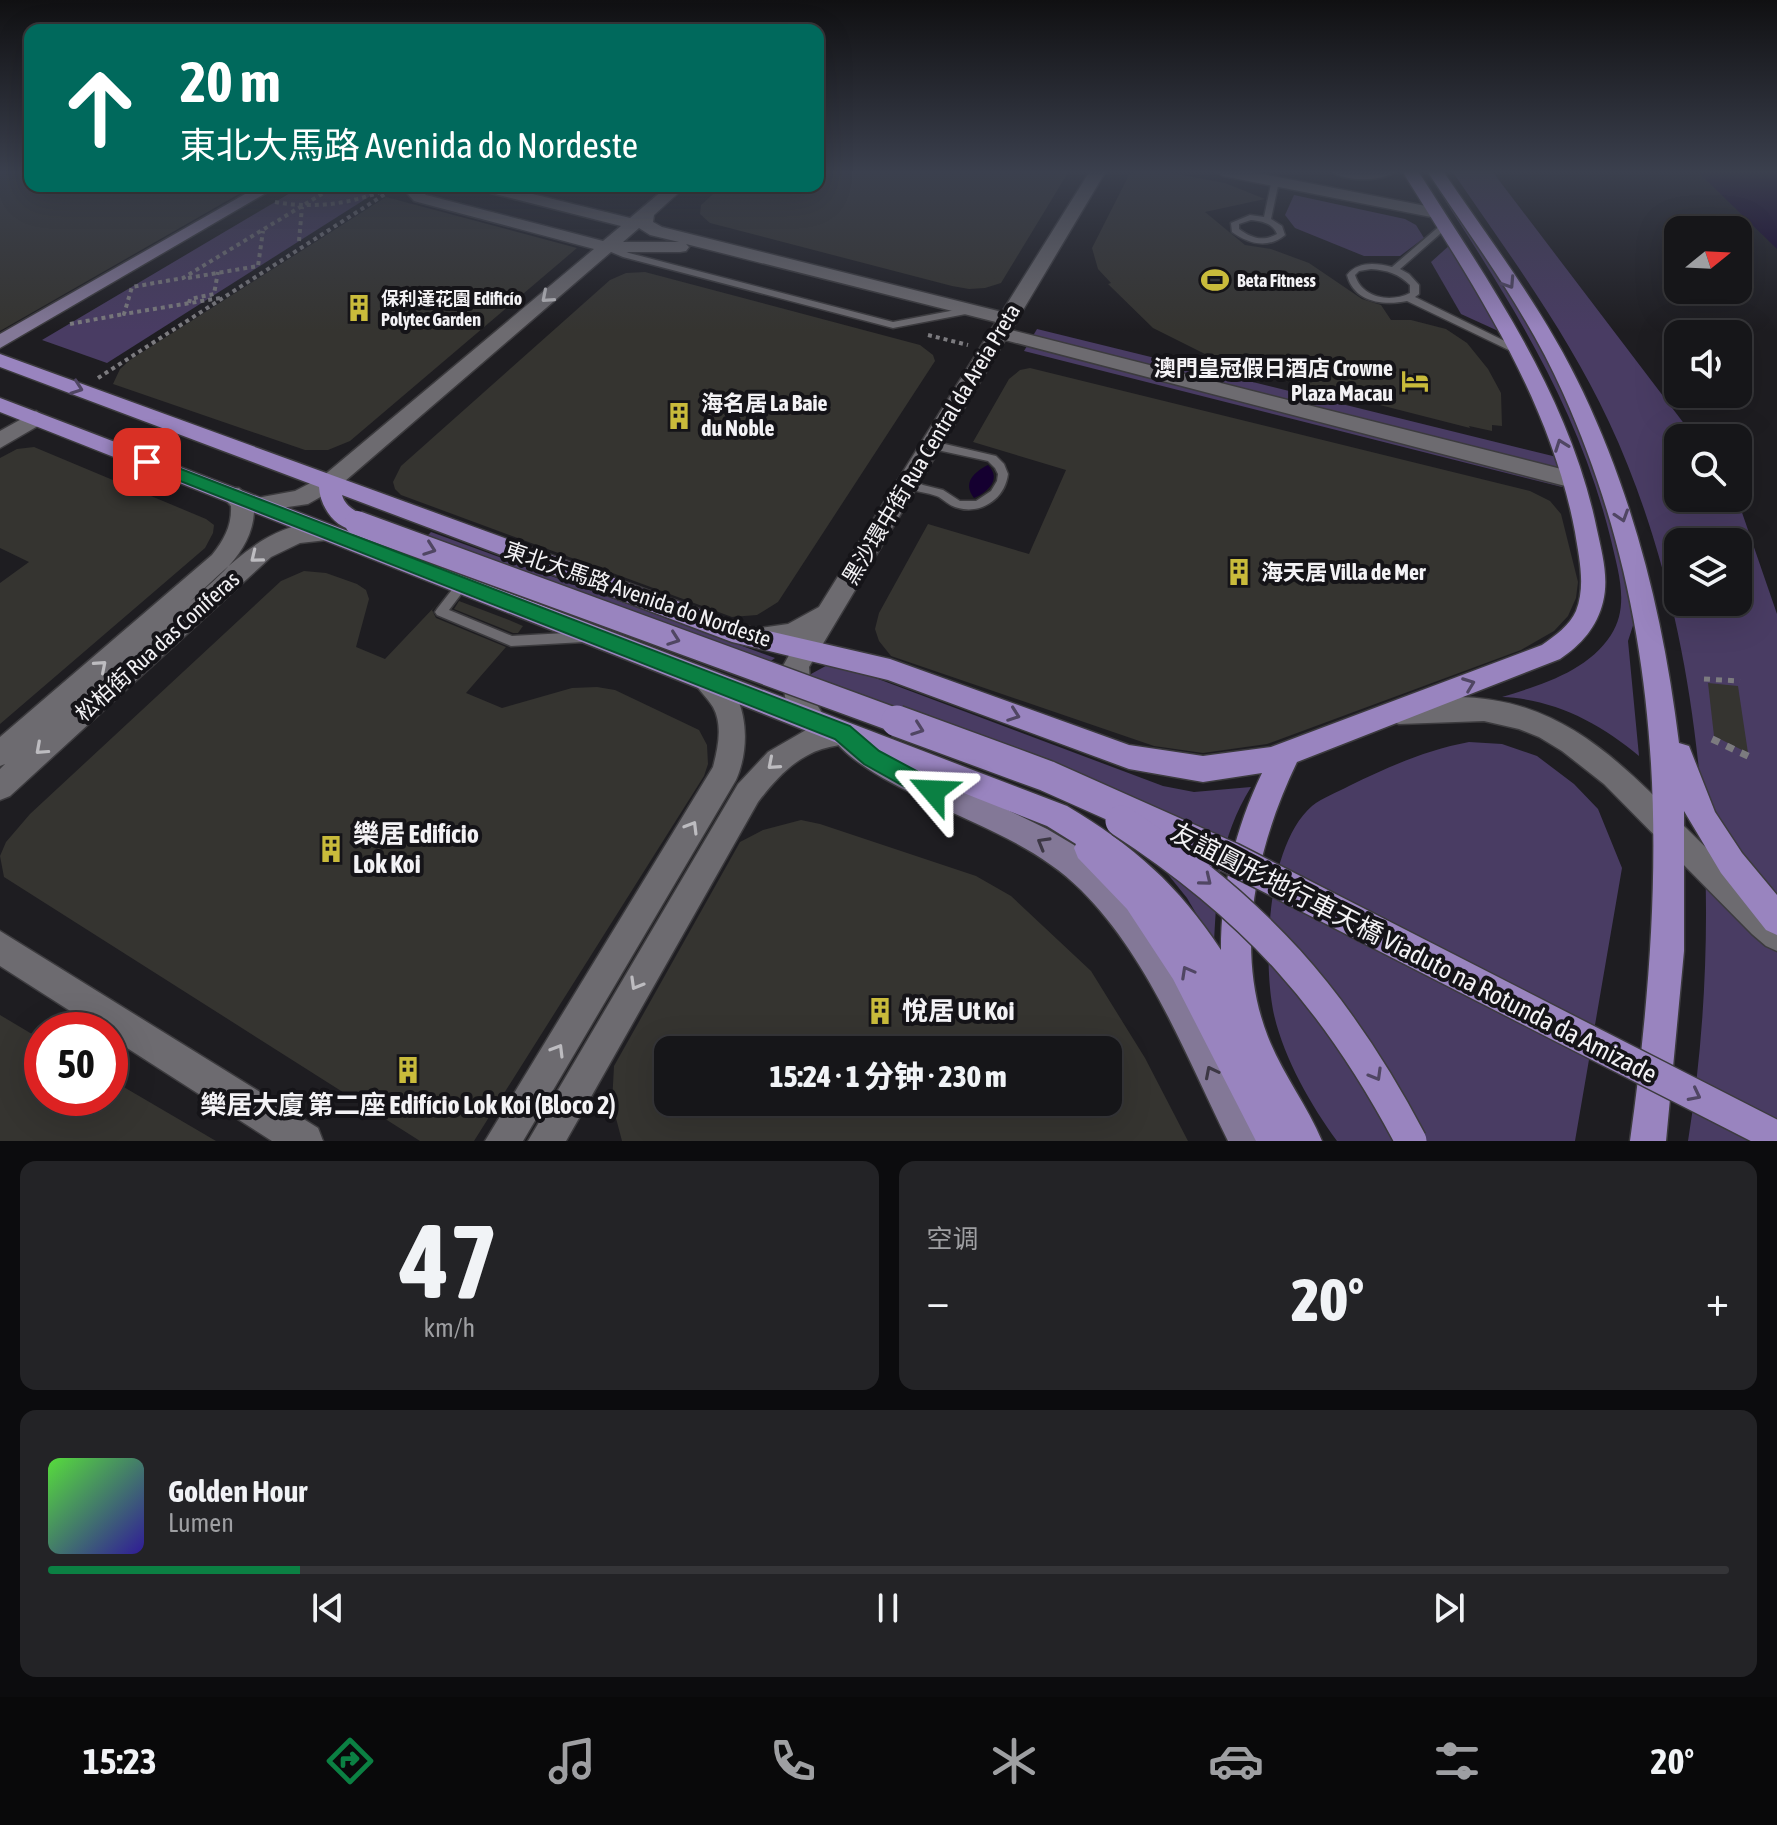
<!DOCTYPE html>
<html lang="zh">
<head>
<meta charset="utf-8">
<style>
	body { margin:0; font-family:"Asap Condensed","Noto Sans SC",sans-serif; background:#232326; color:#f1f3f6; height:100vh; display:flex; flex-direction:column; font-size:30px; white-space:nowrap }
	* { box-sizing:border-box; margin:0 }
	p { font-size:26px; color:#9e9fa2 }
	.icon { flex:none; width:44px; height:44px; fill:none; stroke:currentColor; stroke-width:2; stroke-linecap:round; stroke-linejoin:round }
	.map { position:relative; height:1141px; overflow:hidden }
	.details { display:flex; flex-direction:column; gap:20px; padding:20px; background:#0c0c0e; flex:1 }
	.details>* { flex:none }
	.hud { position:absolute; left:24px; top:24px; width:800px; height:168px; border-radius:16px; box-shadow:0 8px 32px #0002,0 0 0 2px #353538; background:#00695c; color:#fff; overflow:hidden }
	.needle { width:52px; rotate:72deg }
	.buttons { position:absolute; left:1664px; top:216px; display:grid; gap:16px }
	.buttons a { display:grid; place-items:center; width:88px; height:88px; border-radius:16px; background:#161619; box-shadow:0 8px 32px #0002,0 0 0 2px #353538; font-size:40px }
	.speed { position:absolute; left:24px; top:1012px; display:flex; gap:16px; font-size:40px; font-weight:700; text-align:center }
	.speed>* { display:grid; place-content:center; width:104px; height:104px; border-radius:50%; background:#161619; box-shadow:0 8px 32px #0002,0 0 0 2px #353538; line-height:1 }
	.speed .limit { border:12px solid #d22; background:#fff; color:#111 }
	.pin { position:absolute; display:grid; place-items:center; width:68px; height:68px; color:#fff; margin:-34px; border-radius:16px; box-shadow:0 4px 12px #0006 }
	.me { position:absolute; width:88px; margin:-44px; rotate:296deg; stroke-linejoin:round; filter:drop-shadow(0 0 6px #0008) }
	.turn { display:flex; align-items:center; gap:28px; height:168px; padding:0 24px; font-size:36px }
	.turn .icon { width:104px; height:104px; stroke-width:2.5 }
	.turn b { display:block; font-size:56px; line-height:68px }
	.big { font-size:60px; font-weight:800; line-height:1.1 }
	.details .tile { flex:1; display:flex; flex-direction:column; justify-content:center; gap:12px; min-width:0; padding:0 28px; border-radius:16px; background:#232326 }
	.details .dial { align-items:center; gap:0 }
	.dial b { font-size:104px; line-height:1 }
	.song { display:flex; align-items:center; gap:24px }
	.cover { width:96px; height:96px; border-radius:12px; background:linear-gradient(135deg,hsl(110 70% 55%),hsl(250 70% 35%)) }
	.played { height:8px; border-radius:4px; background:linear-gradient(90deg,#0b8043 15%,#353538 15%) }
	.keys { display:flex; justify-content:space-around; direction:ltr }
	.heat { display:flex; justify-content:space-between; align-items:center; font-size:44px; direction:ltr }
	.details .tiles { flex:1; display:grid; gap:20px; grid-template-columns:1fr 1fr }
	.tile:last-child { grid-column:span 2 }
	.trip { position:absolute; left:654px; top:1036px; width:468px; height:80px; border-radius:16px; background:#161619; box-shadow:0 8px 32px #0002,0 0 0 2px #353538; font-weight:800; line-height:80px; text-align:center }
	.menu { display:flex; height:128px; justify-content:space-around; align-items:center; background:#09090a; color:#9e9fa2 }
	.menu .icon { width:56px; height:56px }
	.menu .on { color:#0b8043 }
	.menu b { font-size:36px; color:#f1f3f6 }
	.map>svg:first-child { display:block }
	.green { fill:#493c63; fill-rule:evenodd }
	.water { fill:#150030 }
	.building { fill:#353430; fill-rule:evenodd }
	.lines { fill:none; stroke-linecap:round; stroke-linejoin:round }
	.lane-casing { stroke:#3c3b3e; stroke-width:3 }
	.street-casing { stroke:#3c3b3e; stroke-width:3 }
	.secondary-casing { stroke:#3c3b3e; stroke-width:3 }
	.primary-casing { stroke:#3c3b3e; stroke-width:3 }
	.path-far2 { stroke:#7c7b7f; stroke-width:4; stroke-dasharray:4 4; stroke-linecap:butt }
	.path-far1 { stroke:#7c7b7f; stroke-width:5; stroke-dasharray:6 6; stroke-linecap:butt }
	.path { stroke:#7c7b7f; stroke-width:7; stroke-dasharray:8 8; stroke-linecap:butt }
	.lane { fill:#6d6b70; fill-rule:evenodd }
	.street { fill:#6d6b70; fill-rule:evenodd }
	.secondary { fill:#837897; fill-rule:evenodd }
	.primary { fill:#9984bf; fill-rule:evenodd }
	.primary-bridge-far1-casing { stroke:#3c3b3e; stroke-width:27; stroke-linecap:butt }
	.primary-bridge-casing { stroke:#3c3b3e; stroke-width:34; stroke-linecap:butt }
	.primary-bridge-far1 { stroke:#9984bf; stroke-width:24 }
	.primary-bridge { stroke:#9984bf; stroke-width:31 }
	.oneway { stroke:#504663 }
	.oneway2 { stroke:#bdbcc0 }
	.oneway3 { stroke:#3c3744 }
	.route { fill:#0b8043; stroke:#07532c; stroke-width:2 }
	.labels { text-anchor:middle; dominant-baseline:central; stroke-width:8; stroke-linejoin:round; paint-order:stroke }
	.far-poi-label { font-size:18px; font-weight:bold; fill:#f3f2f5; stroke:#151418; text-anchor:start }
	.poi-label { font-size:22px; font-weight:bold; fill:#f3f2f5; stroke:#151418; text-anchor:start }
	.street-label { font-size:22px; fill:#f3f2f5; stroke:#151418 }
	.near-poi-label { font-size:26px; font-weight:bold; fill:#f3f2f5; stroke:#151418; text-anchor:start }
	.near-street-label { font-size:26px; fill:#f3f2f5; stroke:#151418 }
</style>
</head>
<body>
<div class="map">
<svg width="1777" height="1141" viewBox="0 0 1777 1141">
	<rect width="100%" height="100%" fill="#1e1d21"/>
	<g class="green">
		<path d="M1426,171H1433L1525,312L1585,429L1640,604L1628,641L1639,756C1600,723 1554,699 1502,697C1541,685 1588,671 1611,635C1630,606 1618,571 1611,540C1576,398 1504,292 1426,171Z"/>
		<path d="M1452,171H1492L1695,438H1678V498H1737L1777,614V1141H1688C1725,914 1708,633 1609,422C1567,332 1508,253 1452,171ZM1678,542H1738V602H1678Z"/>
		<path d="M302,186H386L107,363L42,340Z"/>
		<path d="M1294,195L1405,219L1416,225L1424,238L1400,256H1364L1295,228L1285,215Z"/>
		<path d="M1451,244L1507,335L1461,314L1431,262Z"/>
		<path d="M1037,329L1561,458L1562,487L1024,351Z"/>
		<path d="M431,532L775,658L756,672L736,675L412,552Z"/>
		<path d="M833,662L1163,786L1194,792L1251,787C1219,839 1217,885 1214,944L1187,898L1133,831L811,690V674Z"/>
		<path d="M1469,742L1502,744L1537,756L1574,784L1598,809L1622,868L1575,1141H1337C1310,1104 1282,1055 1273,1010C1263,956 1267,845 1312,806C1322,798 1338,792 1349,786C1388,767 1426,750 1469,742Z"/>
	</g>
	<g class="water">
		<path d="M1697,171H1777V249Z"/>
		<path d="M988,465C1002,479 988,492 974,498C962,483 974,472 988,465Z"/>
	</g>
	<g class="building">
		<path d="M0,171H30V186H253L0,331Z"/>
		<path d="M818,171H1069L1001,283L985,288L969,289L952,286L710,223L700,214L701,205L722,186H818Z"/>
		<path d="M1138,171H1161L1225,183L1265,199L1205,212L1245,245L1271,249L1309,263L1362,299L1381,305L1391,320H1411L1446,329L1467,343L1488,369L1501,393L1502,426L1492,425V431L1469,426L1470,428L1231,367L1153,328L1108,284L1111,283L1098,269L1092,248L1129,175Z"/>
		<path d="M386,197L577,248L350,441L328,450H305L113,384L120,369L130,360Z"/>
		<path d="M645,272L920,345L933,355L935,361L778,602L757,615L732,617L401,495L395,489L393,482L401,466L610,280L626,273Z"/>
		<path d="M1030,368L1530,491L1550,501L1561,514L1578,582L1576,598L1568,616L1554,631L1521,650L1267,744L1203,753L1154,746L891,656L879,641L875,629L879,613L928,524L1029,554L1066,470L973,442L1009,379L1020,370Z"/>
		<path d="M34,447L206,519L214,525L213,533L205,548L0,724V583L29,562L0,548V458L17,449Z"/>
		<path d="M304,571L326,573L357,584L366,590L369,599L356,647L385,659L440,601L432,610L436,618L506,647L466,693L502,708L572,688L597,687L615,690L699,730L707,745L708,764L704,776L474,1141H420L4,877L0,856L6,842L30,814L281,581Z"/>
		<path d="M459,601L509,620L523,626L518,633H513L454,609Z"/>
		<path d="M1708,683L1738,686L1748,753L1714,736Z"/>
		<path d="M801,820L820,824L976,876L1011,896L1091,971L1145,1058L1188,1141H622L612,1103L614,1066L740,842L763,830ZM668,1050H1108V1102H668Z"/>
		<path d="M0,1015L42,1040V1098H110V1079L216,1141H0Z"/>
	</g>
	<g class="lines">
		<g class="lane-casing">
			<g id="lane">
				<path d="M1272,179L1279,181L1271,219L1282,226L1285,235C1268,249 1249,244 1232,232L1231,223L1250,215L1264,217ZM1251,220C1261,221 1273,223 1277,234C1263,242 1251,238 1239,229V224Z"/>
				<path d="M1442,224L1449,226L1400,269L1409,274L1419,285V294L1415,297L1523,350V354H1517L1407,301C1383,306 1354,302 1347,275C1358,261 1376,263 1392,267ZM1371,269C1387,270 1399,274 1410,285V293C1390,303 1362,298 1355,275L1359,271Z"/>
				<path d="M607,244L629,253L893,322L971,307L976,310L971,313L893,328L623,257L604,249L603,247Z"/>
				<path d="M932,441L996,456L1004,464L1008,474C1005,499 980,516 955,507C949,505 945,501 939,497C926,491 913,494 903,482L909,478L923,485L943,490L960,501H976L991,491L997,481L998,474L995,468L988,461L928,448L927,445L928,442Z"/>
				<path d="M462,580L466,582L468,585L449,610L512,636L584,632L588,633L590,637L588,641L584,642L511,646L437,615L435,612L437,609L458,582Z"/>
			</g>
		</g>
		<g class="street-casing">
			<g id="street">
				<path d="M1090,171H1106L1011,330L1573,472L1581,475L1584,480L1581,485L1573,488L1005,340L809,667L811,695L827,721L825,724L843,721L853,725L857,733L853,741C842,745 832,746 822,749C794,758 775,780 758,802L566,1141H528L738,784L768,752L806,730L785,697L783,666L797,641C780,647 763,650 746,644L742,637L746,630L788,624L819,607L996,322L686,244L689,247L686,251L680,252H611L338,487L308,504L254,512C252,554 213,581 184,607C224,572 276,509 336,527L340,533L336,539L300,543L271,557L10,796L0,800V769L5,764L0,766V737L212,555C224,540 232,526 231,506L220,494L223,488H239L251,499L295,491L322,477L594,249L414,201L407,193L411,186H427L423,192L426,195L603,241L621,226L475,189L473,186H500L630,218L668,186H686L654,215L653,222L662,227L1002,312ZM639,228L650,235L679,242H623Z"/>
				<path d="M1215,171H1247L1436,208L1444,213L1436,218L1223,176Z"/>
				<path d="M1331,171H1396C1382,182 1345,182 1331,171Z"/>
				<path d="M36,411L46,418L43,423L0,448V431Z"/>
				<path d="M706,669C749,684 752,745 736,780L523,1141H485L713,767C718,748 723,725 713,707C707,697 698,690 693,680L697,672Z"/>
				<path d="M1448,697C1553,694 1614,755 1683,825C1713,855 1745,885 1777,914V951L1766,946L1752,934L1604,784L1562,751L1539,737L1519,729L1484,721L1399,724L1389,720L1385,712L1389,704Z"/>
				<path d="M0,931L318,1128L323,1141H272L110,1037V1030H100L0,966Z"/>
			</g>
		</g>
		<g class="secondary-casing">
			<g id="secondary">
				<path d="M259,186H278L0,348V334Z"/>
				<path d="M845,722L906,761L1047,829L1074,845L1103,869L1130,900L1180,975L1265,1141H1228C1186,1056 1149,958 1081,890C1057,866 1027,848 996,833C957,813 849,772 831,734L835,726Z"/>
			</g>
		</g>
		<g class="primary-casing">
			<g id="primary">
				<path d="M1402,171H1418C1490,284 1570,396 1597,530C1602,553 1609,578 1603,602C1597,627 1581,645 1560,659L1297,762C1257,845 1233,948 1268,1037C1282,1073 1307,1105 1322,1141H1256L1173,979L1127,909L1078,858L1074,848L1076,844L1047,826L0,412V398L1067,806C1134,846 1178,885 1221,950C1221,888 1235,829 1262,773L1203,782L1129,769L888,680L732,642L342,495C346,510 362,511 368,523L365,529C340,536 320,509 319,487L0,367V354L743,625L890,659L1129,745L1203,756L1271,747L1542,645C1555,636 1570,625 1576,611C1586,586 1579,557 1575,532C1550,398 1473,285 1402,171Z"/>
				<path d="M1427,171H1443C1492,243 1546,313 1583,392C1636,504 1664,621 1679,743L1689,746L1715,812L1742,853L1777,895V935L1766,930L1721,873L1684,811V951L1666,1141H1630C1666,883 1672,636 1563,393C1528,314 1475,243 1427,171Z"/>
			</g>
		</g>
		<g class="path-far2">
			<path d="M275,202C315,209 352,204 390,188"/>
			<path d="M299,241L302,207"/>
			<path d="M188,278L258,266L263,231"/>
			<path d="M220,298L124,314L132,287L183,278L335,186"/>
			<path d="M189,303L190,299L214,294L218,272"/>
			<path d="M70,324L124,314"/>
			<path d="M928,335L968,345"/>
			<path d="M98,378L396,187"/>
		</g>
		<path class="path-far1" d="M1704,679L1740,681"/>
		<path class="path" d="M1712,739L1754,759"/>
		<use href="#lane" class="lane"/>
		<use href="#street" class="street"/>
		<use href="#secondary" class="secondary"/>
		<use href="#primary" class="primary"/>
		<g class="primary-bridge-far1-casing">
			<path id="primary-bridge-far1" d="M357,523L903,723"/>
		</g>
		<g class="primary-bridge-casing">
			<g id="primary-bridge">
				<path d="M897,721L1047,776L1231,858L1777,1137"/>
				<path d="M1121,821C1255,908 1337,1000 1411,1141"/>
			</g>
		</g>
		<use href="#primary-bridge-far1" class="primary-bridge-far1"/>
		<use href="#primary-bridge" class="primary-bridge"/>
	</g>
	<defs><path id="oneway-chevron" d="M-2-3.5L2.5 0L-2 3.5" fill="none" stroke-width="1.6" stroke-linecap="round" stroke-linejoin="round" transform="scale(2)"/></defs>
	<g class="oneway">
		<use href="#oneway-chevron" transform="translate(1509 283) rotate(57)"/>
		<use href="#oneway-chevron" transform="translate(77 388) rotate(20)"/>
		<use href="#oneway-chevron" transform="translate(1561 445) rotate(-110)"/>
		<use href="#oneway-chevron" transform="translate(1622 516) rotate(72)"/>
		<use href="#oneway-chevron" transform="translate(430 549) rotate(20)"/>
		<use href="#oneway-chevron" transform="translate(674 639) rotate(20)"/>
		<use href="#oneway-chevron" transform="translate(1469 684) rotate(-21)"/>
		<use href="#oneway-chevron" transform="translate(1014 715) rotate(20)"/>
		<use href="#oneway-chevron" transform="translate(918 729) rotate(20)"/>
		<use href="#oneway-chevron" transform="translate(1206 880) rotate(39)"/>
		<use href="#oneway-chevron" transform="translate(1187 972) rotate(-119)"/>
		<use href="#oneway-chevron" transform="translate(1376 1075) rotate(60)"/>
		<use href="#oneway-chevron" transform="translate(1695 1095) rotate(27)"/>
	</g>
	<g class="oneway2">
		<use href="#oneway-chevron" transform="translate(547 297) rotate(139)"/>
		<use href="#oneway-chevron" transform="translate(256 557) rotate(141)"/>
		<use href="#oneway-chevron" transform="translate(101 666) rotate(-41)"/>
		<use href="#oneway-chevron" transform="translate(41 749) rotate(138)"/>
		<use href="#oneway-chevron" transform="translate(773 764) rotate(139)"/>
		<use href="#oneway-chevron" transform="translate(692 827) rotate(-59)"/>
		<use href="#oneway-chevron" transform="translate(636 984) rotate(120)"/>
		<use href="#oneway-chevron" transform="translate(558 1050) rotate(-59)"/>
	</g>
	<g class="oneway3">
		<use href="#oneway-chevron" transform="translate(1043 843) rotate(-150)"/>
		<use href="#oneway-chevron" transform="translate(1211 1072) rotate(-117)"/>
	</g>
	<linearGradient id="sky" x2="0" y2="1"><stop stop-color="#101012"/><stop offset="0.52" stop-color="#3b404e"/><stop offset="1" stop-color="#3b404e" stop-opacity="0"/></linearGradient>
	<rect width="1777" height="331" fill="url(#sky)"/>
	<path class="route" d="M147,456L850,726L879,751L941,784L944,791L941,798L933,800L925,798L864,764L835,739L142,466L139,462Z"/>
	<defs>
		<g id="stadium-bare" transform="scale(2.16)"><path d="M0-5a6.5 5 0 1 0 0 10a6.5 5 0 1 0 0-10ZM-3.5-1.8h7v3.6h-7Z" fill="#c9bb3b" stroke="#151418" stroke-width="2.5" paint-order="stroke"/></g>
		<g id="building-bare" transform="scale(2.16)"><path d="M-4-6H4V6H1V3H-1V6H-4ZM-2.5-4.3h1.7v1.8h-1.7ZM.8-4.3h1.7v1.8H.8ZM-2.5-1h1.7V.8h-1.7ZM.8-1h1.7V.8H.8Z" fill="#c9bb3b" stroke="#151418" stroke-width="2.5" paint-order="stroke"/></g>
		<g id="hotel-bare" transform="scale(2.16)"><path d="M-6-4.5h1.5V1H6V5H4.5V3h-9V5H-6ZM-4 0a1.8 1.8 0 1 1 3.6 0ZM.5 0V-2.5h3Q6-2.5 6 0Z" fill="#c9bb3b" stroke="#151418" stroke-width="2.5" paint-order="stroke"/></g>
	</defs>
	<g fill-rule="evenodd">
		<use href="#stadium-bare" x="1215" y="280"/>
		<use href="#building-bare" x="359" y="308"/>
		<use href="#hotel-bare" x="1415" y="381"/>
		<use href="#building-bare" x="679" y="416"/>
		<use href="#building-bare" x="1239" y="572"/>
		<use href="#building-bare" x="331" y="849"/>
		<use href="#building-bare" x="880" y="1011"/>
		<use href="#building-bare" x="408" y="1070"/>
	</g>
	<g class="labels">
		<g class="far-poi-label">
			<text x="1237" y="280">Beta Fitness</text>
			<text x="381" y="298">保利達花園 Edificío<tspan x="381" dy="21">Polytec Garden</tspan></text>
		</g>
		<g class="poi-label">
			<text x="1393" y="368" text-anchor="end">澳門皇冠假日酒店 Crowne<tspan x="1393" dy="25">Plaza Macau</tspan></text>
			<text x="701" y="403">海名居 La Baie<tspan x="701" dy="25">du Noble</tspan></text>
			<text x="1261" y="572">海天居 Villa de Mer</text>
		</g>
		<g class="street-label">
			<text transform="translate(931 444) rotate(-59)">黑沙環中街 Rua Central da Areia Preta</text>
			<text transform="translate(638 594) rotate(19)">東北大馬路 Avenida do Nordeste</text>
			<text transform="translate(157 646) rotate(-42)">松柏街 Rua das Coníferas</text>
		</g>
		<g class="near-poi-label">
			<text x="353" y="834">樂居 Edifício<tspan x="353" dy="30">Lok Koi</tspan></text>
			<text x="902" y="1011">悅居 Ut Koi</text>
			<text x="408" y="1105" text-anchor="middle">樂居大廈 第二座 Edifício Lok Koi (Bloco 2)</text>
		</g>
		<g class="near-street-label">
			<text transform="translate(1414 953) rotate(27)">友誼圓形地行車天橋 Viaduto na Rotunda da Amizade</text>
		</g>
	</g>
</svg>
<div class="buttons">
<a><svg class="needle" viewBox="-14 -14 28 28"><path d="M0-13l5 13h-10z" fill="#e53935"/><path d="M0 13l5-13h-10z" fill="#9e9fa2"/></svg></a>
<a><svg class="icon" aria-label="sound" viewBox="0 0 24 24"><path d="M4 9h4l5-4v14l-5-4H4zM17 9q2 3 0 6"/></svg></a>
<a><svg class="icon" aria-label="search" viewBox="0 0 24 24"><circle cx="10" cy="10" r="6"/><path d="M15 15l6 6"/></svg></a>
<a><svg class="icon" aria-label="layers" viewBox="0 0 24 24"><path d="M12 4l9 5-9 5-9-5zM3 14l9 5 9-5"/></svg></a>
</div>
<div class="speed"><div class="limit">50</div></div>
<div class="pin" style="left:147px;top:462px;background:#d93025"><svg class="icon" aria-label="arrive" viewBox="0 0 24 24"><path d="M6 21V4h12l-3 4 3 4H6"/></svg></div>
<svg class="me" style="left:933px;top:791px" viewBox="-20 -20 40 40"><path d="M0-17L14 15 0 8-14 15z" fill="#0b8043" stroke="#fff" stroke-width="4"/></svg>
<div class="trip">15:24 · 1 分钟 · 230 m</div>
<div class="hud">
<div class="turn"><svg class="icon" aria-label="ahead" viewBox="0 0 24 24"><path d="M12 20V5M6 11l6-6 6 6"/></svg><div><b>20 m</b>東北大馬路 Avenida do Nordeste</div></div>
</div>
</div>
<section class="details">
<div class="tiles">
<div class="tile dial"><b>47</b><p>km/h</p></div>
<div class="tile"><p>空调</p>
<div class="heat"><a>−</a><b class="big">20°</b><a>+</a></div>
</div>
<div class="tile">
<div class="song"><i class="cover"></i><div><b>Golden Hour</b><p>Lumen</p></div></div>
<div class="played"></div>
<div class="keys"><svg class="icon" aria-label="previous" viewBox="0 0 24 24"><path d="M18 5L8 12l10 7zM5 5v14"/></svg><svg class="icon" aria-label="pause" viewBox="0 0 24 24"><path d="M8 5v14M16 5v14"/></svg><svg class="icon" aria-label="next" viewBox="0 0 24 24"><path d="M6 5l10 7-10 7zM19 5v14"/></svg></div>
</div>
</div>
</section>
<nav class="menu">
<b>15:23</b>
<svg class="icon on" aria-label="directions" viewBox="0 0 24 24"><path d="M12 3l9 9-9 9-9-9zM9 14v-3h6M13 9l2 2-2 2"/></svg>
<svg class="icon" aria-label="music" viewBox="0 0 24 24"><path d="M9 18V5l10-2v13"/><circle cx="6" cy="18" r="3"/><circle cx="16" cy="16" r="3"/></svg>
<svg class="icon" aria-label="phone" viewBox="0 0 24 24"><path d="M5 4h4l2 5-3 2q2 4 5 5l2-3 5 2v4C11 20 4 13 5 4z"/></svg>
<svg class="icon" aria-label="climate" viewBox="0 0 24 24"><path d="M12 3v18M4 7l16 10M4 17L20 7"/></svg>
<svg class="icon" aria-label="car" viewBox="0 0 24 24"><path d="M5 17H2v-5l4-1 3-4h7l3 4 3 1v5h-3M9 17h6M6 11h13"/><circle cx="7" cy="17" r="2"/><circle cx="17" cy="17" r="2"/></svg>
<svg class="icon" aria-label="filters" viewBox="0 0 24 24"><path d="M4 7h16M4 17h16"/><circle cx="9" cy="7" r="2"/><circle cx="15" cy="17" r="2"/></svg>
<b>20°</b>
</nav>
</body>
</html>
